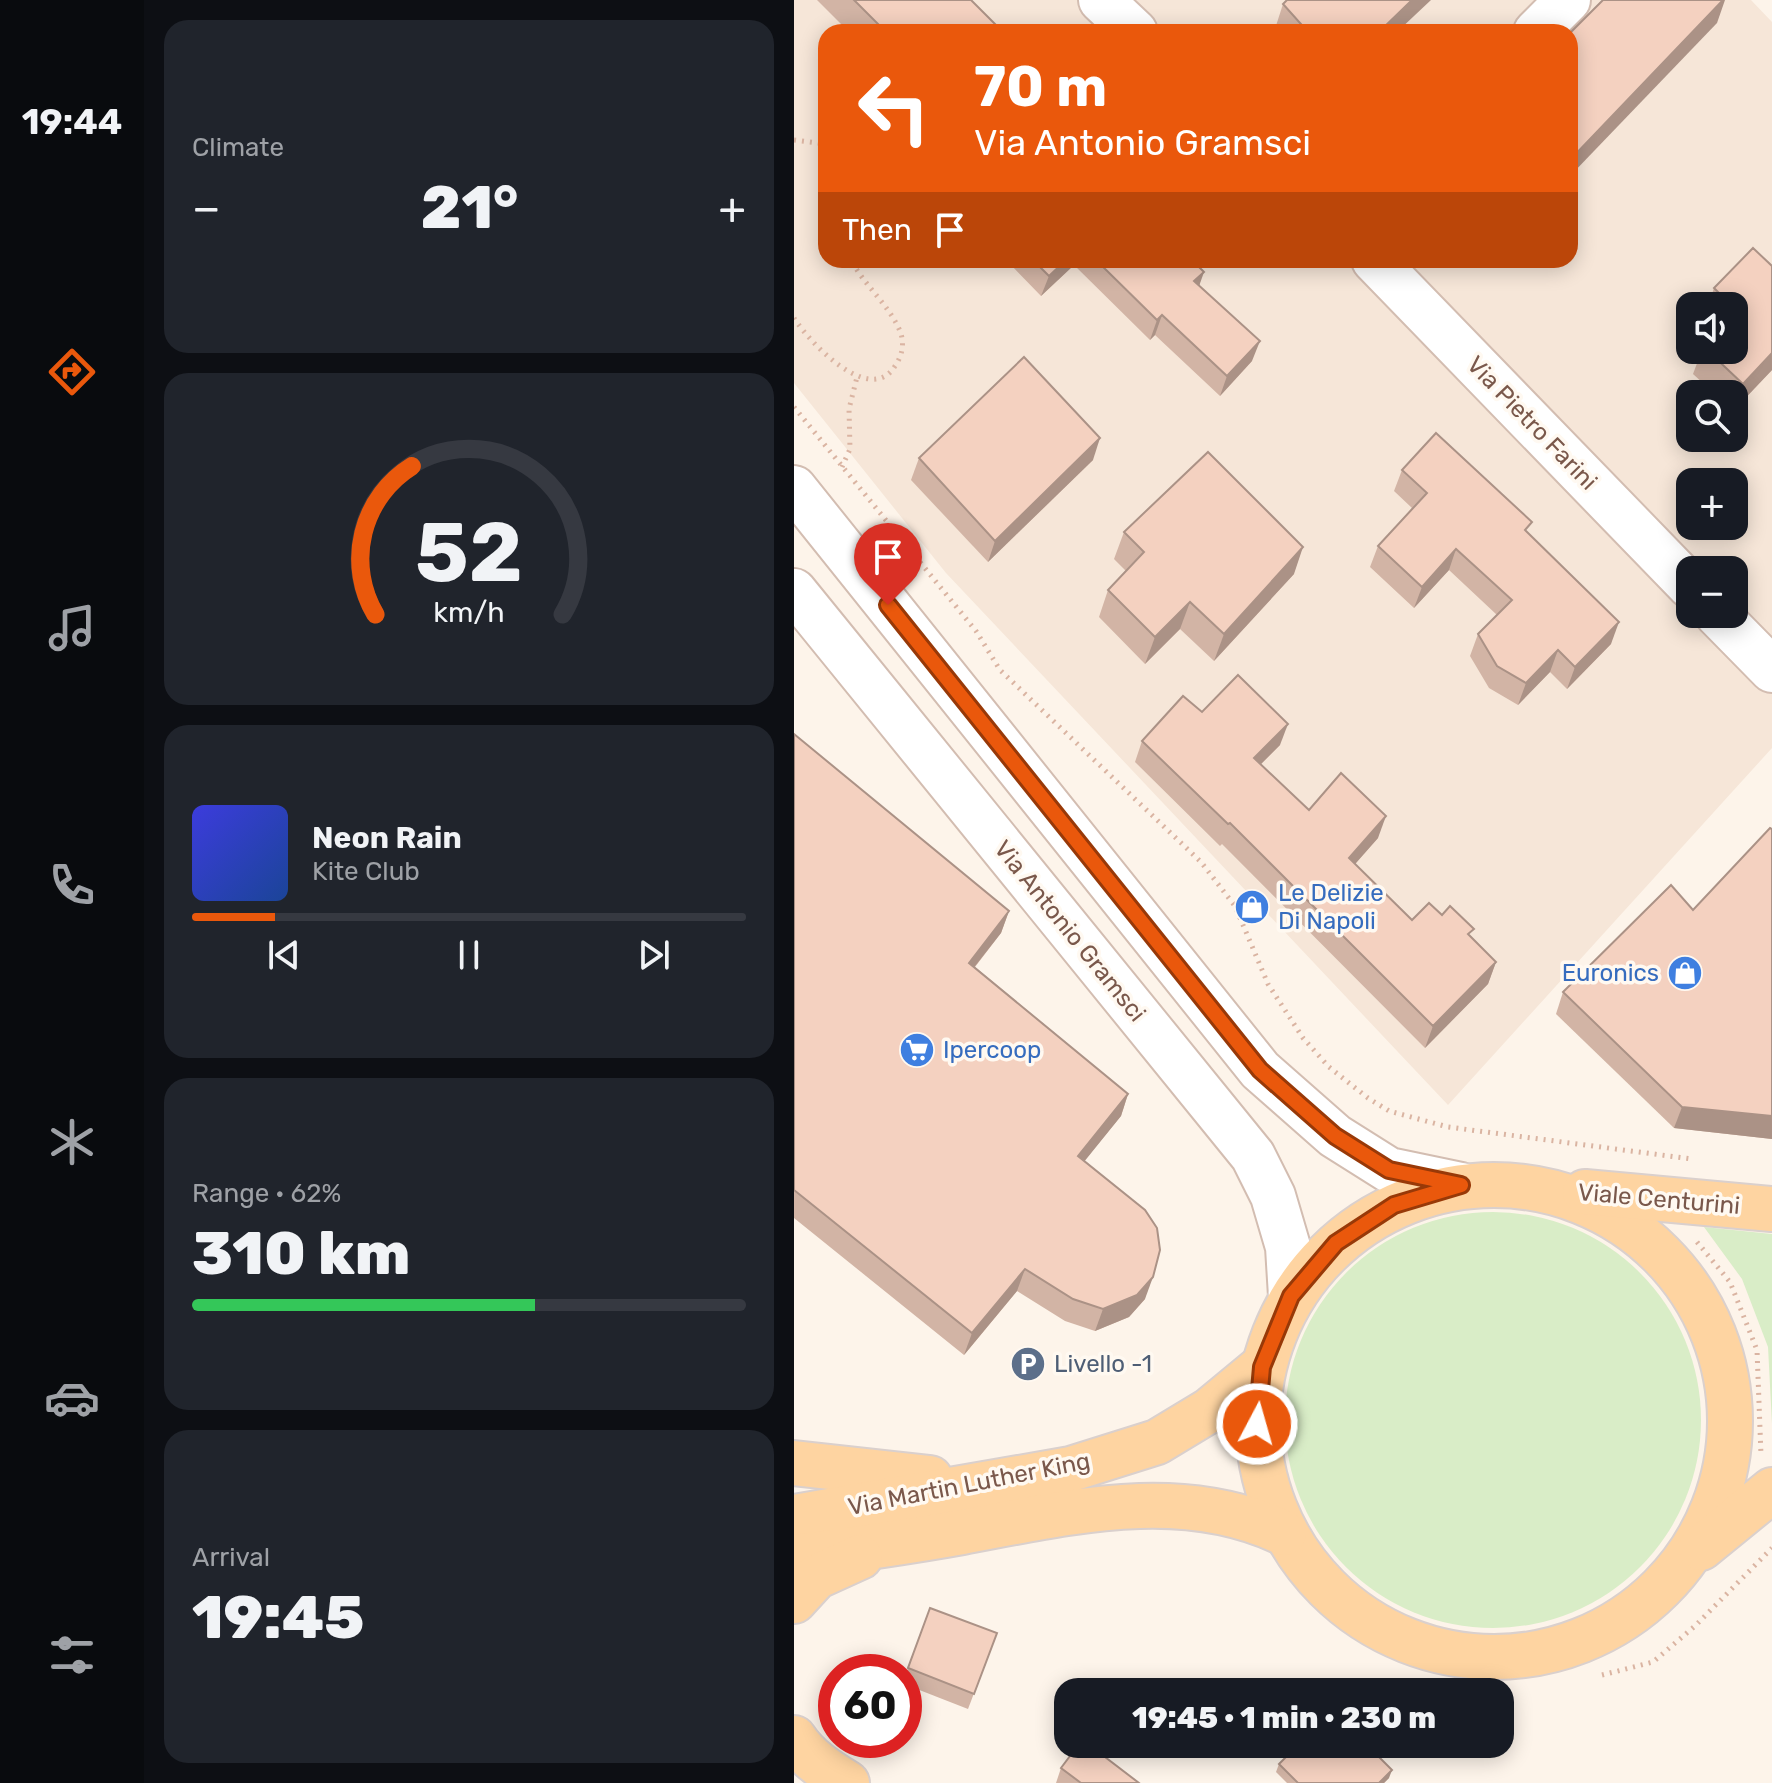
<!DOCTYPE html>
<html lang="en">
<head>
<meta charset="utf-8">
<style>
	body { margin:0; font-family:Rubik,sans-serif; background:#20242c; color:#f1f3f6; height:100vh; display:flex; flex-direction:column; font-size:30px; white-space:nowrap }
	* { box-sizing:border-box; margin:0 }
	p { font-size:26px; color:#9ea1a6 }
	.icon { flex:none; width:44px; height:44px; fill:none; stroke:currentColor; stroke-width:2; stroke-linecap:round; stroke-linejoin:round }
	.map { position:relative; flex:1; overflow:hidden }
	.drawer { display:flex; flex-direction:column; gap:20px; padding:20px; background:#0d0f14; width:650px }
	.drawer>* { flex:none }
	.banner { position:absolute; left:24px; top:24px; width:760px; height:244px; border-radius:24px; box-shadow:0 4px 20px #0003; background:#ea580c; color:#fff; overflow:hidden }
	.tools { position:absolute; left:882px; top:292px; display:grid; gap:16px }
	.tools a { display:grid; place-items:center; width:72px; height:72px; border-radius:16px; background:#171b24; box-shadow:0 4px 20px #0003; font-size:40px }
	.speed { position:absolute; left:24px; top:1654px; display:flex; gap:16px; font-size:40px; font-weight:700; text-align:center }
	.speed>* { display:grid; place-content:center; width:104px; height:104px; border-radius:50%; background:#171b24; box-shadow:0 4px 20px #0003; line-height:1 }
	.speed .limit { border:12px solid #d22; background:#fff; color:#111 }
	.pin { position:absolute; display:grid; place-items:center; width:68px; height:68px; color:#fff; margin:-82px -34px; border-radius:50% 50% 50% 0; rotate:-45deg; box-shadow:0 0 8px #0007 }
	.pin .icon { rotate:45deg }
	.me { position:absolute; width:88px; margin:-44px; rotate:6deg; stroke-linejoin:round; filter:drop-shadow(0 0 6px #0008) }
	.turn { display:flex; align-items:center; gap:28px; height:168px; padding:0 24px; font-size:36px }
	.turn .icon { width:104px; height:104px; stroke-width:2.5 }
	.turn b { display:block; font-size:56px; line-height:68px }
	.then { display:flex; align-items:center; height:76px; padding:0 24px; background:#0003; gap:16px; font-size:30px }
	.big { font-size:60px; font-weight:800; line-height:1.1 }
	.drawer .tile { flex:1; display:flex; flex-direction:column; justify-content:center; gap:12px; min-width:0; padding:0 28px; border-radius:24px; background:#20242c }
	.drawer .dial { align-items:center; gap:0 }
	.dial svg { height:208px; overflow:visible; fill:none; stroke:#363941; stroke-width:7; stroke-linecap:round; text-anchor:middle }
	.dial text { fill:#f1f3f6; stroke:none }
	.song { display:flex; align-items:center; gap:24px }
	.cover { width:96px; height:96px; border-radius:12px; background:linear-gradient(135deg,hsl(240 70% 55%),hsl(220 70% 35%)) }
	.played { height:8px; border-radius:4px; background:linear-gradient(90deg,#ea580c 15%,#363941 15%) }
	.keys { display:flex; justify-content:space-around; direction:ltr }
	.heat { display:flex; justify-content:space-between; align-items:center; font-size:44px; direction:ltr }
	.charge { height:12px; border-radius:6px; background:linear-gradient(90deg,#34c759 62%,#363941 0) }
	.trip { position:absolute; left:260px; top:1678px; width:460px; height:80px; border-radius:24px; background:#171b24; box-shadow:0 4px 20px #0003; font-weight:800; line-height:80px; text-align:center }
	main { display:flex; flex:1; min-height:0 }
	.tabs { display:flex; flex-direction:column; width:144px; justify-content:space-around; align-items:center; background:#090b0e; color:#9ea1a6 }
	.tabs .icon { width:56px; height:56px }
	.tabs .selected { color:#ea580c }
	.tabs b { font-size:36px; color:#f1f3f6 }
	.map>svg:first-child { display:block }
	.residential { fill:#f6e6d8; fill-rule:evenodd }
	.green { fill:#d9edc7 }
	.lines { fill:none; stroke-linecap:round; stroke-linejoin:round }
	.minor-casing { stroke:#d3bdb1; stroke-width:48 }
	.major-casing { stroke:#dad0cd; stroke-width:48 }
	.path { stroke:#dab4a2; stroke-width:5; stroke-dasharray:2 6; stroke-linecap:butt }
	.minor { stroke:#fff; stroke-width:44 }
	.major { stroke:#fed4a1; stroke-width:44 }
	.wall { fill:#d2b4a5 }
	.shaded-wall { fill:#ab9286 }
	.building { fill:#f4d1c0; stroke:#ab9286; stroke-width:2 }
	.route-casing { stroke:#983908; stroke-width:20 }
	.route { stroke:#ea580c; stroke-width:14 }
	.labels { text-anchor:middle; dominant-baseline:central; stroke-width:7; stroke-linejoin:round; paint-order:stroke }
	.street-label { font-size:24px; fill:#7a584b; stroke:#fff9f1 }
	.shop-label { font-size:24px; fill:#366cbe; stroke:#fff9f1; text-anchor:start }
	.service-label { font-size:24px; fill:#4e5e75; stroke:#fff9f1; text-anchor:start }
</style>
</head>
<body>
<main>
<nav class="tabs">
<b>19:44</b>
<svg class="icon selected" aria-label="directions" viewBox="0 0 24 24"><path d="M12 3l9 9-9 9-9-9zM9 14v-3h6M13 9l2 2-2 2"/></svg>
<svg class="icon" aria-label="music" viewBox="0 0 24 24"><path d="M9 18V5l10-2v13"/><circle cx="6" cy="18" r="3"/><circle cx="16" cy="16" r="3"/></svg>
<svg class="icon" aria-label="phone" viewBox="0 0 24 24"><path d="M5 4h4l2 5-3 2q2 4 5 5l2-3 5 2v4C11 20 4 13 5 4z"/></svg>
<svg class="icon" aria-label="climate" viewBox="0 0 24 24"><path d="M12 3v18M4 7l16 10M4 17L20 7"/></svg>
<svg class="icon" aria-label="car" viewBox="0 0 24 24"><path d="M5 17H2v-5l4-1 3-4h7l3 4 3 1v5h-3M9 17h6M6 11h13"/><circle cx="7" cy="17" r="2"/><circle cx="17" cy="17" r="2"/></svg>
<svg class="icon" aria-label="filters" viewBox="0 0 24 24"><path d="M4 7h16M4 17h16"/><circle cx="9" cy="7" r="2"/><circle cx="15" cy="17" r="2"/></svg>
</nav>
<section class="drawer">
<div class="tile"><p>Climate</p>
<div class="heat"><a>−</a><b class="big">21°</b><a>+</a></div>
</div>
<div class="tile dial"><svg viewBox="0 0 100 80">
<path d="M14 69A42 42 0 1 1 86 69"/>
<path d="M14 69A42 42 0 0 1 28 12" stroke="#ea580c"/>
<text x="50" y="56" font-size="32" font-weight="700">52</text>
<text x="50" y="72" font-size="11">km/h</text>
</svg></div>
<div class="tile">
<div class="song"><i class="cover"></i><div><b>Neon Rain</b><p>Kite Club</p></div></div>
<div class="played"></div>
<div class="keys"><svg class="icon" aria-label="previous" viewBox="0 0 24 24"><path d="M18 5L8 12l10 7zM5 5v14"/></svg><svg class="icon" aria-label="pause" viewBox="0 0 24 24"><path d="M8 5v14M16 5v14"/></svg><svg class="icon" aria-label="next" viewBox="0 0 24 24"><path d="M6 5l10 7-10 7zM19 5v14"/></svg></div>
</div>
<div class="tile"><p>Range · 62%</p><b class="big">310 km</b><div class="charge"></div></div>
<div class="tile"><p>Arrival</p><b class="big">19:45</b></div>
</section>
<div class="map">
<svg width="978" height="1783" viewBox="0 0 978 1783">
	<rect width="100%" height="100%" fill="#fdf4ea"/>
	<path class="residential" d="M0,0H957L978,22V748L654,1105L152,573L0,383ZM32,32H776V260H32ZM896,306H940V350H896ZM896,394H940V438H896ZM896,482H940V526H896ZM896,570H940V614H896Z"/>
	<g class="green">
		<circle cx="699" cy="1420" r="208"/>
		<path d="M910,1227L978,1234V1424L974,1347L948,1279Z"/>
	</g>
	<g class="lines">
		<g class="minor-casing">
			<g id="minor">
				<path d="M307,0L341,32"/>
				<path d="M742,32L774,0"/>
				<path d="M580,260L896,586"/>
				<path d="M0,488L466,1070L541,1136L595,1170L667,1185"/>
				<path d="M0,591L459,1156L479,1196L494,1247L497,1296"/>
				<path d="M923,614L978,670"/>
			</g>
		</g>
		<g class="major-casing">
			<g id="major">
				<circle cx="700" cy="1421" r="236"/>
				<path d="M791,1192L978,1209"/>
				<path d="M0,1463L136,1478"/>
				<path d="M0,1517L277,1469L363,1442L416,1410L468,1367"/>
				<path d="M907,1548L978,1490"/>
				<path d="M0,1557C56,1550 112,1542 168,1532C276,1512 387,1484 490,1533"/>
				<path d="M0,1601L22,1577L66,1557"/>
				<path d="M0,1738C13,1758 33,1771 53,1783"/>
			</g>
		</g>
		<g class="path">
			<path d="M246,32H250"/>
			<path d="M0,140L32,144"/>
			<path d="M0,318C15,342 76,407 101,366C108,356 111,344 106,331C95,305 70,285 57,260"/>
			<path d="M0,407L182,631L206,670L407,862L441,906L474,984L509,1038L535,1067L574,1098L595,1111L654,1127L898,1159"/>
			<path d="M48,467L56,449L55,409L63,377"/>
			<path d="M903,1242L936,1282L963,1350L967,1455"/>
			<path d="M808,1675L859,1662L901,1626L978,1548"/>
		</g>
		<use href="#minor" class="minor"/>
		<use href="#major" class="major"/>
	</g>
	<g class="wall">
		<path d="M23,0H177L209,32H55Z"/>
		<path d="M489,4L603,32H480Z"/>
		<path d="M959,248L978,370L940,410V394H921L899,374L908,350H940V306H914L920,288Z"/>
		<path d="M212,260H398L406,286L458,361L426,396L361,335L356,340L280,265L247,296Z"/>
		<path d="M125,458L299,460L194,562L117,480Z"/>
		<path d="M608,470L734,533L817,644L773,689L756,672L724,705L695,688L676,656L684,634L703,615L655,570L620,608L576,567L584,546L618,508L600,491Z"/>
		<path d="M330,532L500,574L420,661L386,629L351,664L305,617L314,590L332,571L320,559Z"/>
		<path d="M408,712L486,745L467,764L515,810L584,838L561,864L618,920L648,915L677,936L702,962L694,984L631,1048L428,844L426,846L341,762L348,741Z"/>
		<path d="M0,734L215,911L207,933L181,967L334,1094L327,1116L290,1161L351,1299L335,1317L301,1331L271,1321L223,1291L170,1355L0,1218Z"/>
		<path d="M899,910L978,1139L880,1128L762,1014L769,992Z"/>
		<path d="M136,1608L203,1633L174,1709L110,1684V1679Z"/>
		<path d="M485,1764L595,1778L590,1783H493L482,1772Z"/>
		<path d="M267,1768L345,1783H262Z"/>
	</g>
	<g class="shaded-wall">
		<path d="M618,0H637L603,32H585Z"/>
		<path d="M929,0H931L923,23L776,176V160Z"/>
		<path d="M272,260H282L280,265L247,296L255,276Z"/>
		<path d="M410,272L403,292L400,281Z"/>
		<path d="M368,315L361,335L356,340L363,320Z"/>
		<path d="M466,341L458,361L426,396L433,376Z"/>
		<path d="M978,353V370L940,410L949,384Z"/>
		<path d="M306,438L299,460L194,562L201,541Z"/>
		<path d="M509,547L500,574L420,661L430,634Z"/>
		<path d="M662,549L655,570L620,608L628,587Z"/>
		<path d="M396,602L386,629L351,664L361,637Z"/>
		<path d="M825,622L817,644L773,689L781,667Z"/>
		<path d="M764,650L756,672L724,705L732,683Z"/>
		<path d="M494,724L486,745L452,779L460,758Z"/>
		<path d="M592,816L584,838L547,880L555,858Z"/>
		<path d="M215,911L207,933L167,984L175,963Z"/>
		<path d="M702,962L694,984L631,1048L639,1026Z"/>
		<path d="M334,1094L327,1116L277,1178L284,1156Z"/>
		<path d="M888,1107L978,1116V1139L880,1128Z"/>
		<path d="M231,1269L223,1291L170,1355L178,1333Z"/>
		<path d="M359,1277L351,1299L335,1317L301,1331L309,1309Z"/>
		<path d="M598,1770L595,1778L590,1783H585Z"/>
	</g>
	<g class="building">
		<path d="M60,0H177L209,32H92Z"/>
		<path d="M493,0H618L585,32H514L489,4Z"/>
		<path d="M809,0H929L776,160V33Z"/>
		<path d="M959,248L978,266V353L949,384L913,350H940V314L943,311L920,288Z"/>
		<path d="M239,260H272L255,276Z"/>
		<path d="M302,260H398L410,272L400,281L466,341L433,376L368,315L363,320Z"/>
		<path d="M230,357L306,438L201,541L125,458Z"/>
		<path d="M642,433L738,522L731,530L825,622L781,667L764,650L732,683L703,666L684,634L718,600L662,549L628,587L584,546L633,493L608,470Z"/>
		<path d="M414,452L509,547L430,634L396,602L361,637L314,590L350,552L330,532Z"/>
		<path d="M444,675L494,724L460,758L515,810L547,773L592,816L555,858L618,920L635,903L648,915L656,906L680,929L674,934L702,962L639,1026L436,823L434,824L348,741L389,696L408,712Z"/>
		<path d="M0,734L215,911L175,963L334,1094L284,1156L351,1210L363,1228L366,1250L359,1277L343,1295L309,1309L279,1299L231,1269L178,1333L0,1190Z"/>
		<path d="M976,828L978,829V1116L888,1107L769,992L877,885L899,910Z"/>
		<path d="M136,1608L203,1633L180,1694L114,1668Z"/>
		<path d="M285,1744H294L345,1783H287L267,1768Z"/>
		<path d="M505,1744H572L598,1770L585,1783H504L485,1764Z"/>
	</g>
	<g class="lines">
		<g class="route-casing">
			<path id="route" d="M94,605L466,1070L541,1136L595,1170L667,1185L600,1205L542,1243L497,1296L468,1367L463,1424"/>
		</g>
		<use href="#route" class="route"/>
	</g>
	<defs>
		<g id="shop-disc" transform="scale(1.8)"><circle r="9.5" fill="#3f7fe0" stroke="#fff9f1"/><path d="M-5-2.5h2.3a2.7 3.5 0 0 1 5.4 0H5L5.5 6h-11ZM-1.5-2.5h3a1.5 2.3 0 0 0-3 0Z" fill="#fff"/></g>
		<g id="supermarket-disc" transform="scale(1.8)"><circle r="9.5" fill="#3f7fe0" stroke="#fff9f1"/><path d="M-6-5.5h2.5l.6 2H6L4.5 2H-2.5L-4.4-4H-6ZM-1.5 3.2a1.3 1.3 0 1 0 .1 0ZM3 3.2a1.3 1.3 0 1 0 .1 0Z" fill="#fff"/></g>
		<g id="parking-disc" transform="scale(1.8)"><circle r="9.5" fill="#5c6f8a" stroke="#fff9f1"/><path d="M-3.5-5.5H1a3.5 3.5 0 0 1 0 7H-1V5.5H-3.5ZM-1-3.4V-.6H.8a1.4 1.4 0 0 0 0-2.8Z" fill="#fff"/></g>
	</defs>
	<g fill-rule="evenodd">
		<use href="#shop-disc" x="458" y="907"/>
		<use href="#shop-disc" x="891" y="973"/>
		<use href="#supermarket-disc" x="123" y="1050"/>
		<use href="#parking-disc" x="234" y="1364"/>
	</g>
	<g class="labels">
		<g class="street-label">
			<text transform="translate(738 423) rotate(46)">Via Pietro Farini</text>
			<text transform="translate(276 931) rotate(51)">Via Antonio Gramsci</text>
			<text transform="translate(865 1199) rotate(5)">Viale Centurini</text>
			<text transform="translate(175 1484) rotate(-11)">Via Martin Luther King</text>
		</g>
		<g class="shop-label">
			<text x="484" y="893">Le Delizie<tspan x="484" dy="28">Di Napoli</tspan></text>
			<text x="865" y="973" text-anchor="end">Euronics</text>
			<text x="149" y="1050">Ipercoop</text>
		</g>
		<g class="service-label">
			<text x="260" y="1364">Livello -1</text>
		</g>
	</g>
</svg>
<div class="tools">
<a><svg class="icon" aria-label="sound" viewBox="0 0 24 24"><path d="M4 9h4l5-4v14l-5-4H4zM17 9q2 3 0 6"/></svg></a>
<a><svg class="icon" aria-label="search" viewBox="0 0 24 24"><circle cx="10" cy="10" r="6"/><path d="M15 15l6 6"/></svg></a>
<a>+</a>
<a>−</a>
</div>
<div class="speed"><div class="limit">60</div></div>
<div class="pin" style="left:94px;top:605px;background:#d93025"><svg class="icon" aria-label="arrive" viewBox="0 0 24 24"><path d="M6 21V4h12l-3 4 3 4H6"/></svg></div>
<svg class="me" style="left:463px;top:1424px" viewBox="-20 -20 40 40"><circle r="17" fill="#ea580c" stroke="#fff" stroke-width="3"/><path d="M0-11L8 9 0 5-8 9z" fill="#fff"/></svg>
<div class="trip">19:45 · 1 min · 230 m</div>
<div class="banner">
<div class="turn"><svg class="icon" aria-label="left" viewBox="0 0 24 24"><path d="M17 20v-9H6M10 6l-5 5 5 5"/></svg><div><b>70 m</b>Via Antonio Gramsci</div></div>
<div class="then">Then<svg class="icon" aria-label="arrive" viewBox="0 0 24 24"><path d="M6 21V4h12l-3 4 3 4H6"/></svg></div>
</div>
</div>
</main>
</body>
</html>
